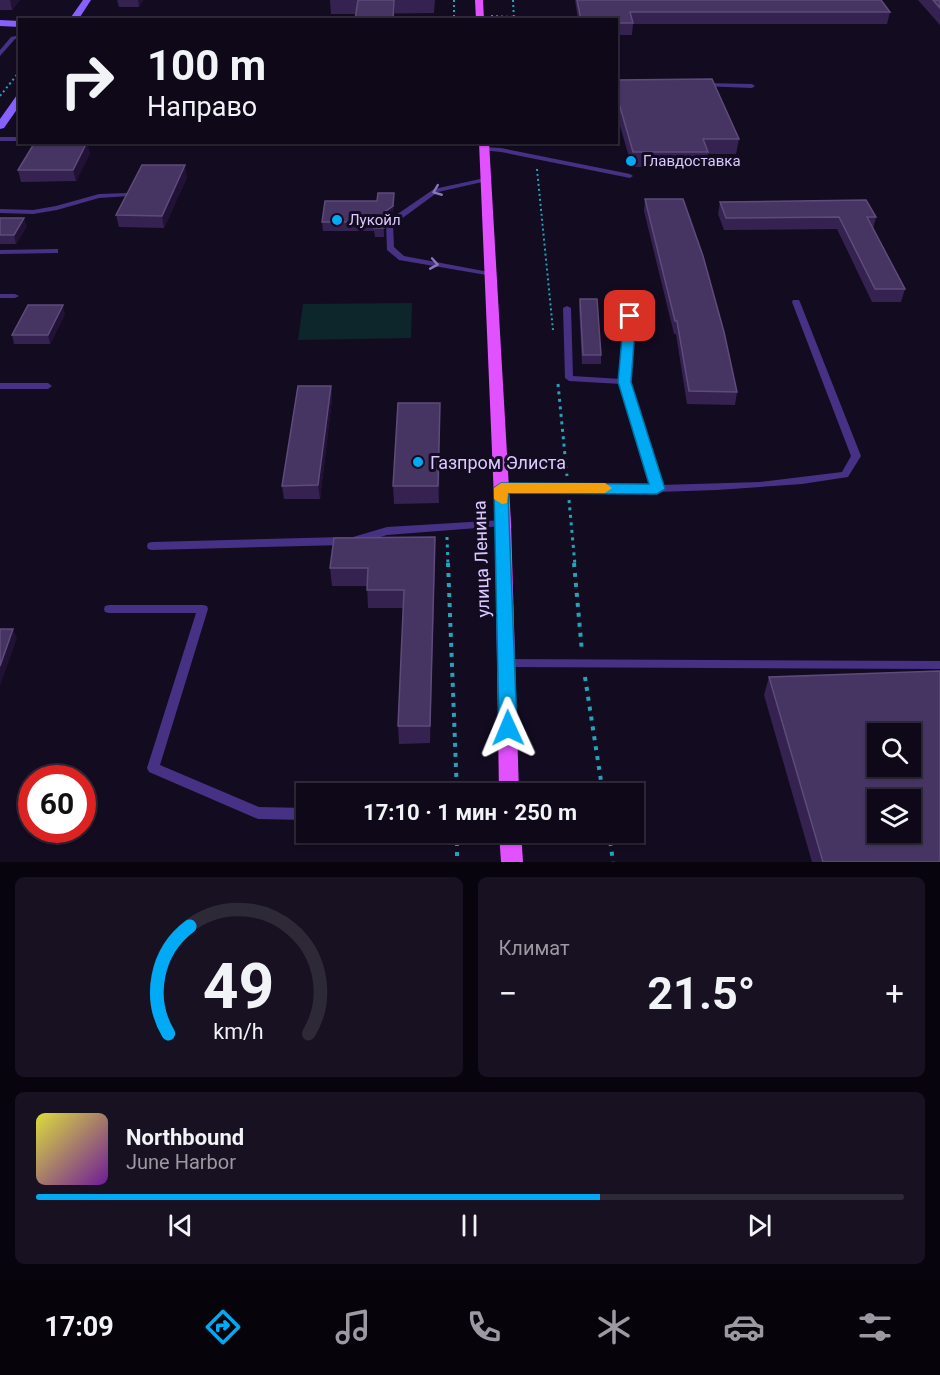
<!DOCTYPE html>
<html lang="ru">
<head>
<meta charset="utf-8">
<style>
	body { margin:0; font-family:Roboto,sans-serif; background:#171121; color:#f1f3f6; height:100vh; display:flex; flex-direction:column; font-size:22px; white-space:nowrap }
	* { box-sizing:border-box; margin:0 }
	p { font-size:20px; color:#9b9aa2 }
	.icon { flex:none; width:33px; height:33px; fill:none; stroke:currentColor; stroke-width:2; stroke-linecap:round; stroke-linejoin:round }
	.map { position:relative; height:862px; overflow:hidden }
	.panel { display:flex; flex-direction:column; gap:15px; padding:15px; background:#08040d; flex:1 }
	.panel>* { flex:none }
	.guide { position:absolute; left:18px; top:18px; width:600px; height:126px; border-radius:0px; box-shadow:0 2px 4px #0004,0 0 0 2px #2e2937; background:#0e0818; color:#f1f3f6; overflow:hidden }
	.controls { position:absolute; left:867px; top:723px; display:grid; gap:12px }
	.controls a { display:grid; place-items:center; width:54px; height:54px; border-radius:0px; background:#0e0818; box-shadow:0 2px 4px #0004,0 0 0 2px #2e2937; font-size:30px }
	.speed { position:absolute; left:18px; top:765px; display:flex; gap:12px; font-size:30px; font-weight:700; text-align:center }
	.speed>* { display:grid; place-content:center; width:78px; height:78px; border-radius:50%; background:#0e0818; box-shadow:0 2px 4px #0004,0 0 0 2px #2e2937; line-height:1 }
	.speed .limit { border:9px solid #d22; background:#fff; color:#111 }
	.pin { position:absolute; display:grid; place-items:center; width:51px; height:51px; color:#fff; margin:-26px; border-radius:12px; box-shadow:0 3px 9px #0006 }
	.me { position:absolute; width:66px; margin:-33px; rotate:359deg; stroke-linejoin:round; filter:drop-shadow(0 0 4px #0008) }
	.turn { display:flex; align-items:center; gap:21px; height:126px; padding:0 30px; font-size:27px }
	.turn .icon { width:78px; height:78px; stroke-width:2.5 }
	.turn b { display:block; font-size:42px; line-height:51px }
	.big { font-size:45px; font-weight:700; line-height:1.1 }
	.panel .card { flex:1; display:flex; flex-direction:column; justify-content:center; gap:9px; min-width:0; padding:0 21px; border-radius:9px; background:#171121 }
	.panel .dial { align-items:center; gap:0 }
	.dial svg { height:156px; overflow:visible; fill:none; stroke:#2e2937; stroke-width:7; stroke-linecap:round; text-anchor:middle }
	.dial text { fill:#f1f3f6; stroke:none }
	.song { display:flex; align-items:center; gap:18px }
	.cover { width:72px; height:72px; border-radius:9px; background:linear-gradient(135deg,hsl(60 70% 55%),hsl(280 70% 35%)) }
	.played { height:6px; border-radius:3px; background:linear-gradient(90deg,#00aaf5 65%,#2e2937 65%) }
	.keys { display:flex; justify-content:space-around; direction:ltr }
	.heat { display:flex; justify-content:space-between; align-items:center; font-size:33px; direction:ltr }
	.panel .tiles { flex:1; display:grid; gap:15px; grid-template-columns:1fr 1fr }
	.card:last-child { grid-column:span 2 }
	.trip { position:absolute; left:296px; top:783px; width:348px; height:60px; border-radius:0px; background:#0e0818; box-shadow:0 2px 4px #0004,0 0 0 2px #2e2937; font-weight:700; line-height:60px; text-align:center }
	.menu { display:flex; height:96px; justify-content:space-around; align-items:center; background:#06030a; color:#9b9aa2 }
	.menu .icon { width:42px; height:42px }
	.menu .active { color:#00aaf5 }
	.menu b { font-size:27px; color:#f1f3f6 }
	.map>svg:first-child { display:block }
	.green { fill:#0d262b }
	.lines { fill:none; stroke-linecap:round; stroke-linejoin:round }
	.path-far2 { stroke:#23a4bb; stroke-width:2; stroke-dasharray:2 3; stroke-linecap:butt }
	.path-far1 { stroke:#23a4bb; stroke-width:3; stroke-dasharray:3 4.5; stroke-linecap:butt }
	.path { stroke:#23a4bb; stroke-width:4; stroke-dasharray:4 6; stroke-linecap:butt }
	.lane { fill:#463184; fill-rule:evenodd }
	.secondary { fill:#8661ff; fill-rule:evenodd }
	.primary { fill:#e251ff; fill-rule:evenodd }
	.wall { fill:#352250 }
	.shaded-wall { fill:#201135 }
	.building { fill:#463463; stroke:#5e4b7b; stroke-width:1.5; fill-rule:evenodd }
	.oneway { stroke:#8976bb }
	.route { fill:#00aaf5; stroke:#006e9f; stroke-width:1.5 }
	.slow { fill:#f59e0b }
	.poi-dot { fill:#00aaf5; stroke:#130b20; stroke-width:2 }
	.labels { text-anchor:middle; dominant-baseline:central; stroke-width:6; stroke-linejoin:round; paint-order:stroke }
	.far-poi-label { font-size:15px; fill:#dbcaff; stroke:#130b20; text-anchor:start }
	.poi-label { font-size:18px; fill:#dbcaff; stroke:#130b20; text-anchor:start }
	.street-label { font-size:18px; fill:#dbcaff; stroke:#130b20 }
</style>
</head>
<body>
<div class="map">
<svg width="940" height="862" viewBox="0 0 940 862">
	<rect width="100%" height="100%" fill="#130b20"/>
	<path class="green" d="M412,303L411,338L298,340L303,304Z"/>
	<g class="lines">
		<g class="path-far2">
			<path d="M454,0V17H467"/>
			<path d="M513,0L514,20"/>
			<path d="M491,16L514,17"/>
			<path d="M0,96L20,71"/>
			<path d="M537,169L553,330"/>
		</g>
		<g class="path-far1">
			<path d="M558,384L567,476"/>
			<path d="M569,500L575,565"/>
			<path d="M447,537L448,565"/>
		</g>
		<g class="path">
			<path d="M448,563L457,794"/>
			<path d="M574,563L582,652"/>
			<path d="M585,677L603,794"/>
			<path d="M457,832V862"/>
			<path d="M609,832L613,862"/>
		</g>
		<g class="lane">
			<path d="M20,35V39H15L0,56V50L11,37Z"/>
			<path d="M703,83L752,84L755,86L752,88L701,86L700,85Z"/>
			<rect x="0" y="137" width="20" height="4"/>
			<path d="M484,147L501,148L630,174L633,176L630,178L501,152L482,150V148Z"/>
			<path d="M485,178L488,180L487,181L438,192L393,225L394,247L404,256L489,272L493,274L492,276L399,260L387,250L386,222L434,189Z"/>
			<path d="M127,193L130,195L129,196L99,198L57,210L33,214L0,213V209L33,210L56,206L99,194Z"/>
			<path d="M55,249H58V253L0,254V250Z"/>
			<path d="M0,294H15L19,296L15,298H0Z"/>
			<path d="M793,300H799L800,302L861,456L848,477L802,484L717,490L657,492L498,490L496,488L498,486L501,485H651L621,384L569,381L565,378L563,308L567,306L571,308L573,376L621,379L626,316L630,314L634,316L629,382L660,485L760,482L842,472L851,456L792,302Z"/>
			<path d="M0,383H48L52,386L48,389H0Z"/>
			<path d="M503,520L506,521L508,523L506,525L503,526L387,535L357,544L353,543L352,540L353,537L387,527Z"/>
			<path d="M343,537L347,538L348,541L347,544L343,545L152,550L148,549L147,546L148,543L152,542Z"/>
			<path d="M109,605H203L207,606L208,609L160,765L259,807L306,808V820L258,819L149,772L147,768L196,613H109L105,612L104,609L105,606Z"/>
			<path d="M507,659L940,661V669L507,667L503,666L501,663L503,660Z"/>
		</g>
		<g class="secondary">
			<path d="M83,0H91L78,20H69Z"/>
			<path d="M0,20L20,21V27L0,26Z"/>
			<path d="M20,94V105L4,128L0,129V119L17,95Z"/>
		</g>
		<g class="primary">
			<path d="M475,0H483L484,20H476Z"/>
			<path d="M479,142H489L511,523L519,794H499L495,523Z"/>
			<path d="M499,832H521L523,862H501Z"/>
		</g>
	</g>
	<g class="wall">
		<path d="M0,0H20L12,10H0Z"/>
		<path d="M117,0H143L139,7H119Z"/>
		<path d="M330,0H435L434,13L356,14H331Z"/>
		<path d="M575,0H881L890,12L887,24H633L632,35H616V20H578Z"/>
		<path d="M918,0H940V25Z"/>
		<path d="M616,80L739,139L736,154H708L706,167H632L616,112Z"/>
		<path d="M153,142H218L153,144Z"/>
		<path d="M90,153L76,181L21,182L18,170Z"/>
		<path d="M187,177L164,228L119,227L116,215Z"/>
		<path d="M394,193L393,214L384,222V237H375L374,231H323L322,222L377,201Z"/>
		<path d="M645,199L737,392L735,405L687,404L676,334H674L644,211Z"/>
		<path d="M720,202L876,217L873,229L905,289L901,302H872L837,229L724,230L718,214Z"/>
		<path d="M0,218L27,226L16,244H0Z"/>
		<path d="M580,299L601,355V364H582L579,307Z"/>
		<path d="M65,314L50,344H14L12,335Z"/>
		<path d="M331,386L332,399L320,499H284L282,486Z"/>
		<path d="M440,420L439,503L394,504L393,486Z"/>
		<path d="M435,555L430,743L399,744L398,726L404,608H368L367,586H332L330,568Z"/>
		<path d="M769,677L940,862H812L764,695Z"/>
	</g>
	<g class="shaded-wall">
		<path d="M10,0H20L12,10Z"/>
		<path d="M138,0H143L139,7Z"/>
		<path d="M394,0L395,20H393Z"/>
		<path d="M87,142L90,153L76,181L73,170Z"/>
		<path d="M185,165L187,177L164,228L162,216Z"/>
		<path d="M394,193L393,214L384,222V237L383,213Z"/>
		<path d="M24,218L27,226L16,244L14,235Z"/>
		<path d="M63,305L65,314L50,344L48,335Z"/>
		<path d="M331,386L332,399L320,499L318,485Z"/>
		<path d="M440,403V420L439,503L438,486Z"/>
		<path d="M435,537V555L430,743V726Z"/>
		<path d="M13,629L17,638L0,686V666Z"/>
	</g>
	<g class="building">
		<path d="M358,0H394L393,20H355Z"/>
		<path d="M577,0H881L890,12H630L633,23H616V20H581Z"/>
		<path d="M933,0H940V8Z"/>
		<path d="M712,79L739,139H703L708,152H633L616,93V80Z"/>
		<path d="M35,142H87L73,170H18Z"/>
		<path d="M142,165H185L162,216L116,215Z"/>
		<path d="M378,193H394L393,206L383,213L384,228H374L375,222H322L325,201H377Z"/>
		<path d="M645,199H683L703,256L724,332L737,392L689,391L677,321H675Z"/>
		<path d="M866,200L876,217H867L905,289H875L839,217L726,218L720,202Z"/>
		<path d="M0,218H24L14,235H0Z"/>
		<path d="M580,299H597L601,355H583Z"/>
		<path d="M28,305H63L48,335H12Z"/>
		<path d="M298,386H331L318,485L282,486Z"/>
		<path d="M398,403H440L438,486H393Z"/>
		<path d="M435,537L430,726H398L404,590H367L368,568H330L334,538Z"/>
		<path d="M0,629H13L0,666Z"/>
		<path d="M940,671V862H823L769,677ZM878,734H910V766H878ZM878,800H910V832H878Z"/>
	</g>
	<defs><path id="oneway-chevron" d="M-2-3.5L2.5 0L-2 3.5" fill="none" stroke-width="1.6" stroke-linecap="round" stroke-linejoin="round" transform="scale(1.5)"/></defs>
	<g class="oneway">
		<use href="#oneway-chevron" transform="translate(437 191) rotate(158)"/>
		<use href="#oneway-chevron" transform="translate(434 264) rotate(10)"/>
	</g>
	<path class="route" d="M630,313L636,316L631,382L665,489L657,494L508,493L517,728L515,734L508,736L502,734L499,728L494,488L501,483L649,484L618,382L624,316Z"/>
	<path class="slow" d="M501,483H605L612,488L605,493H508L507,503L502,504L494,499V488Z"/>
	<g class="poi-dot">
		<circle cx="631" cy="161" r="6"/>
		<circle cx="337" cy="220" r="6"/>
		<circle cx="418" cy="462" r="6"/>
	</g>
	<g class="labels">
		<g class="far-poi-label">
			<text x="643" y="161">Главдоставка</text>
			<text x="349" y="220">Лукойл</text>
		</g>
		<g class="poi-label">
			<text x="430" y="462">Газпром Элиста</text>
		</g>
		<g class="street-label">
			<text transform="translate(481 559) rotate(-92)">улица Ленина</text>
		</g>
	</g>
</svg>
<div class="controls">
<a><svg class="icon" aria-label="search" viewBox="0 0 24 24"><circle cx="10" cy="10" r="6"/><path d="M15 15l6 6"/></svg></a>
<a><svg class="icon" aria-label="layers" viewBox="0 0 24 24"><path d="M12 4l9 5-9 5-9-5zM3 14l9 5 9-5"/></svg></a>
</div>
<div class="speed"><div class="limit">60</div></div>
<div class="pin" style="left:630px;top:316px;background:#d93025"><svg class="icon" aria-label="arrive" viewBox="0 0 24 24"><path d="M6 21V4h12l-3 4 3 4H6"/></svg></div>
<svg class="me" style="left:508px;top:728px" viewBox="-20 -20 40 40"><path d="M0-17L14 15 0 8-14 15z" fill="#00aaf5" stroke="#fff" stroke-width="4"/></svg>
<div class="trip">17:10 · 1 мин · 250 m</div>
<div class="guide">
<div class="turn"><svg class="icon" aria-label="right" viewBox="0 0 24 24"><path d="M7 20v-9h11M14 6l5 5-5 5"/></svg><div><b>100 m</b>Направо</div></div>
</div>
</div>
<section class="panel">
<div class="tiles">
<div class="card dial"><svg viewBox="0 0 100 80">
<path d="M14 69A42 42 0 1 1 86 69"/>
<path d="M14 69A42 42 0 0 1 25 14" stroke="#00aaf5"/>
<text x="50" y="56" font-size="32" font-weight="700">49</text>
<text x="50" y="72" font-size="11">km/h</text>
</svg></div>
<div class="card"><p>Климат</p>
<div class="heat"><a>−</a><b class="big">21.5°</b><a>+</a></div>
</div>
<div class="card">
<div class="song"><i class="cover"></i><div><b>Northbound</b><p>June Harbor</p></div></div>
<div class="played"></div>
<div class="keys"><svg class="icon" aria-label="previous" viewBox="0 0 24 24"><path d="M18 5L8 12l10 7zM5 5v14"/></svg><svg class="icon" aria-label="pause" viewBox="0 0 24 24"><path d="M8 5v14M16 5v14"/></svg><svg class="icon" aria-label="next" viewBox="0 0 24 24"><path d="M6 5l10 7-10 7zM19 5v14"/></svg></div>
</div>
</div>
</section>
<nav class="menu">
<b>17:09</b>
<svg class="icon active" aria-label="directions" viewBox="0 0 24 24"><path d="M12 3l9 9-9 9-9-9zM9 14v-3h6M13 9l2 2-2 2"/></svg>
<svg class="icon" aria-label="music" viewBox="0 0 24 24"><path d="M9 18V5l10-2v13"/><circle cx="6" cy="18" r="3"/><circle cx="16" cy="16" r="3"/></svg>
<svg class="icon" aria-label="phone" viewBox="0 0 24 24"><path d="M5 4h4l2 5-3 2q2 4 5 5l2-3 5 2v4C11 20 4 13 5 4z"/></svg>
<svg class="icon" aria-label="climate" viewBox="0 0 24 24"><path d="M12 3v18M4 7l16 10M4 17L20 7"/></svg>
<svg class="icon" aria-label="car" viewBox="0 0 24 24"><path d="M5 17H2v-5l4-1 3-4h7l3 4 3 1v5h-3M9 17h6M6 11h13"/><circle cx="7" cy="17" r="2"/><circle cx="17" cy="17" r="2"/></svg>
<svg class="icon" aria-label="filters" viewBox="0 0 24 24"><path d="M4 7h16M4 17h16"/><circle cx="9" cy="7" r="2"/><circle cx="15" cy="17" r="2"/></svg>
</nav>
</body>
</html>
